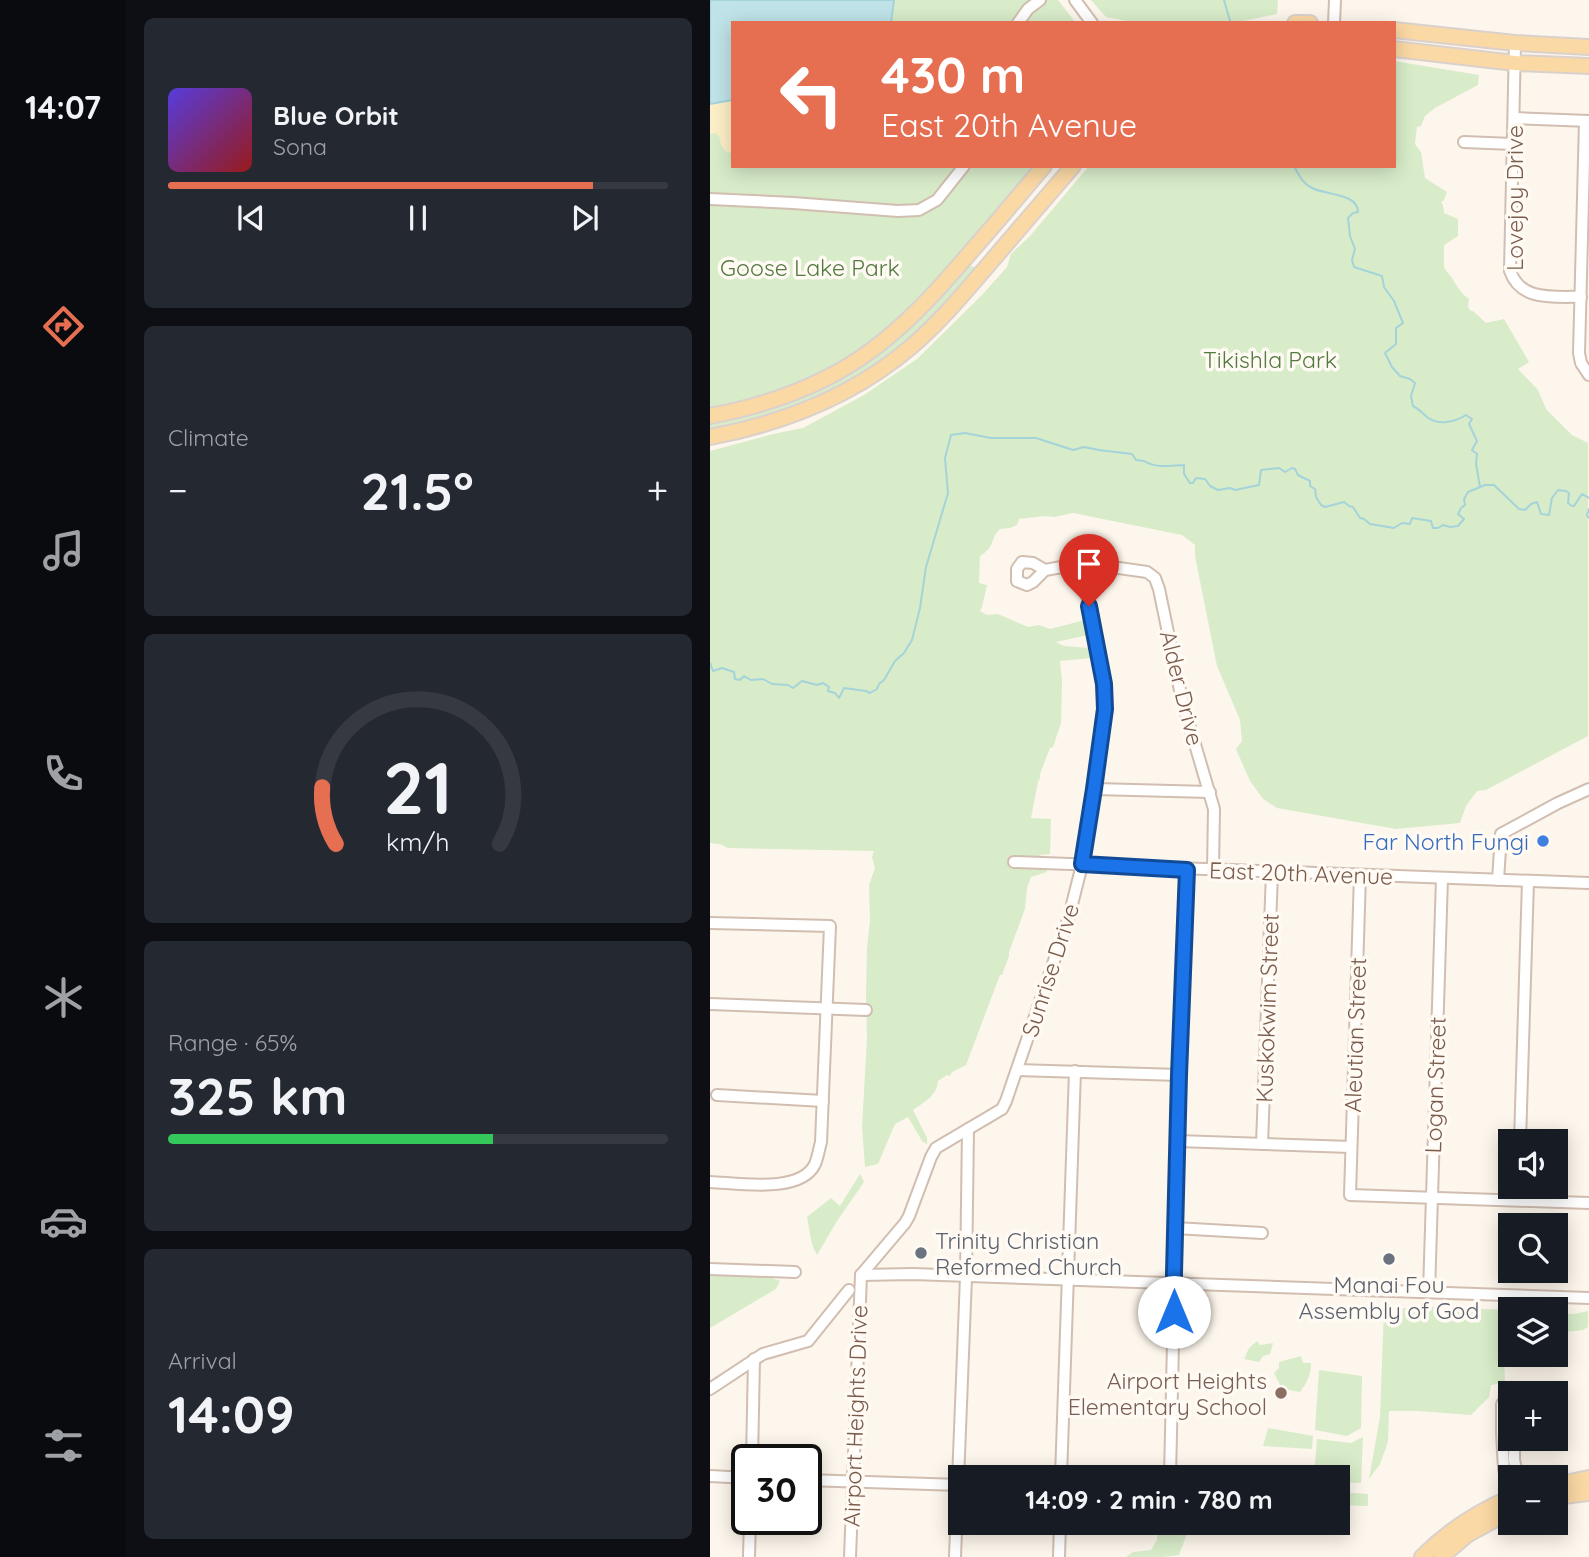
<!DOCTYPE html>
<html lang="en">
<head>
<meta charset="utf-8">
<style>
	body { margin:0; font-family:Quicksand,sans-serif; background:#242831; color:#f1f3f6; height:100vh; display:flex; flex-direction:column; font-size:26px; white-space:nowrap }
	* { box-sizing:border-box; margin:0 }
	p { font-size:23px; color:#9ea1a6 }
	.icon { flex:none; width:38px; height:38px; fill:none; stroke:currentColor; stroke-width:2; stroke-linecap:round; stroke-linejoin:round }
	.map { position:relative; flex:1; overflow:hidden }
	.panel { display:flex; flex-direction:column; gap:18px; padding:18px; background:#0d0f14; width:584px }
	.panel>* { flex:none }
	.banner { position:absolute; left:21px; top:21px; width:665px; height:147px; border-radius:0px; box-shadow:0 4px 18px #0003; background:#e76f51; color:#fff; overflow:hidden }
	.buttons { position:absolute; left:788px; top:1129px; display:grid; gap:14px }
	.buttons a { display:grid; place-items:center; width:70px; height:70px; border-radius:0px; background:#171b24; box-shadow:0 4px 18px #0003; font-size:35px }
	.speed { position:absolute; left:21px; top:1444px; display:flex; gap:14px; font-size:35px; font-weight:700; text-align:center }
	.speed>* { display:grid; place-content:center; width:91px; height:91px; border-radius:50%; background:#171b24; box-shadow:0 4px 18px #0003; line-height:1 }
	.speed .limit { border:4px solid #111; border-radius:10px; background:#fff; color:#111 }
	.pin { position:absolute; display:grid; place-items:center; width:60px; height:60px; color:#fff; margin:-72px -30px; border-radius:50% 50% 50% 0; rotate:-45deg; box-shadow:0 0 7px #0007 }
	.pin .icon { rotate:45deg }
	.me { position:absolute; width:77px; margin:-38px; rotate:0deg; stroke-linejoin:round; filter:drop-shadow(0 0 5px #0008) }
	.turn { display:flex; align-items:center; gap:24px; height:147px; padding:0 35px; font-size:32px }
	.turn .icon { width:91px; height:91px; stroke-width:2.5 }
	.turn b { display:block; font-size:49px; line-height:60px }
	.big { font-size:52px; font-weight:700; line-height:1.1 }
	.panel .tile { flex:1; display:flex; flex-direction:column; justify-content:center; gap:10px; min-width:0; padding:0 24px; border-radius:10px; background:#242831 }
	.panel .dial { align-items:center; gap:0 }
	.dial svg { height:182px; overflow:visible; fill:none; stroke:#363941; stroke-width:7; stroke-linecap:round; text-anchor:middle }
	.dial text { fill:#f1f3f6; stroke:none }
	.song { display:flex; align-items:center; gap:21px }
	.cover { width:84px; height:84px; border-radius:10px; background:linear-gradient(135deg,hsl(250 70% 55%),hsl(0 70% 35%)) }
	.played { height:7px; border-radius:4px; background:linear-gradient(90deg,#e76f51 85%,#363941 85%) }
	.keys { display:flex; justify-content:space-around; direction:ltr }
	.heat { display:flex; justify-content:space-between; align-items:center; font-size:38px; direction:ltr }
	.charge { height:10px; border-radius:5px; background:linear-gradient(90deg,#34c759 65%,#363941 0) }
	.trip { position:absolute; left:238px; top:1465px; width:402px; height:70px; border-radius:0px; background:#171b24; box-shadow:0 4px 18px #0003; font-weight:700; line-height:70px; text-align:center }
	main { display:flex; flex:1; min-height:0 }
	.dock { display:flex; flex-direction:column; width:126px; justify-content:space-around; align-items:center; background:#090b0e; color:#9ea1a6 }
	.dock .icon { width:49px; height:49px }
	.dock .on { color:#e76f51 }
	.dock b { font-size:32px; color:#f1f3f6 }
	.map>svg:first-child { display:block }
	.green { fill:#d8ecc9 }
	.sand { fill:#fcefc7 }
	.water { fill:#bfe3e8; stroke:#a5d3da; stroke-width:2 }
	.lines { fill:none; stroke-linecap:round; stroke-linejoin:round }
	.stream { stroke:#a5d3da; stroke-width:2 }
	.minor-casing { stroke:#d1beb0; stroke-width:14 }
	.major-casing { stroke:#dad1cd; stroke-width:18 }
	.minor { stroke:#fff; stroke-width:10 }
	.major { stroke:#fbd9a5; stroke-width:14 }
	.route-casing { stroke:#114b97; stroke-width:18 }
	.route { stroke:#1a73e8; stroke-width:12 }
	.shop-dot { fill:#3f7fe0; stroke:#fffaf3; stroke-width:2.5 }
	.worship-dot { fill:#6b7280; stroke:#fffaf3; stroke-width:2.5 }
	.education-dot { fill:#8d6e63; stroke:#fffaf3; stroke-width:2.5 }
	.labels { text-anchor:middle; dominant-baseline:central; stroke-width:7; stroke-linejoin:round; paint-order:stroke }
	.street-label { font-size:23px; fill:#7a5c4d; stroke:#fffaf3 }
	.park-label { font-size:23px; fill:#537a41; stroke:#fffaf3 }
	.shop-label { font-size:23px; fill:#366cbe; stroke:#fffaf3; text-anchor:end }
	.worship-label { font-size:23px; fill:#5b616d; stroke:#fffaf3; text-anchor:start }
	.education-label { font-size:23px; fill:#785e54; stroke:#fffaf3; text-anchor:end }
</style>
</head>
<body>
<main>
<nav class="dock">
<b>14:07</b>
<svg class="icon on" aria-label="directions" viewBox="0 0 24 24"><path d="M12 3l9 9-9 9-9-9zM9 14v-3h6M13 9l2 2-2 2"/></svg>
<svg class="icon" aria-label="music" viewBox="0 0 24 24"><path d="M9 18V5l10-2v13"/><circle cx="6" cy="18" r="3"/><circle cx="16" cy="16" r="3"/></svg>
<svg class="icon" aria-label="phone" viewBox="0 0 24 24"><path d="M5 4h4l2 5-3 2q2 4 5 5l2-3 5 2v4C11 20 4 13 5 4z"/></svg>
<svg class="icon" aria-label="climate" viewBox="0 0 24 24"><path d="M12 3v18M4 7l16 10M4 17L20 7"/></svg>
<svg class="icon" aria-label="car" viewBox="0 0 24 24"><path d="M5 17H2v-5l4-1 3-4h7l3 4 3 1v5h-3M9 17h6M6 11h13"/><circle cx="7" cy="17" r="2"/><circle cx="17" cy="17" r="2"/></svg>
<svg class="icon" aria-label="filters" viewBox="0 0 24 24"><path d="M4 7h16M4 17h16"/><circle cx="9" cy="7" r="2"/><circle cx="15" cy="17" r="2"/></svg>
</nav>
<section class="panel">
<div class="tile">
<div class="song"><i class="cover"></i><div><b>Blue Orbit</b><p>Sona</p></div></div>
<div class="played"></div>
<div class="keys"><svg class="icon" aria-label="previous" viewBox="0 0 24 24"><path d="M18 5L8 12l10 7zM5 5v14"/></svg><svg class="icon" aria-label="pause" viewBox="0 0 24 24"><path d="M8 5v14M16 5v14"/></svg><svg class="icon" aria-label="next" viewBox="0 0 24 24"><path d="M6 5l10 7-10 7zM19 5v14"/></svg></div>
</div>
<div class="tile"><p>Climate</p>
<div class="heat"><a>−</a><b class="big">21.5°</b><a>+</a></div>
</div>
<div class="tile dial"><svg viewBox="0 0 100 80">
<path d="M14 69A42 42 0 1 1 86 69"/>
<path d="M14 69A42 42 0 0 1 8 44" stroke="#e76f51"/>
<text x="50" y="56" font-size="32" font-weight="700">21</text>
<text x="50" y="72" font-size="11">km/h</text>
</svg></div>
<div class="tile"><p>Range · 65%</p><b class="big">325 km</b><div class="charge"></div></div>
<div class="tile"><p>Arrival</p><b class="big">14:09</b></div>
</section>
<div class="map">
<svg width="879" height="1557" viewBox="0 0 879 1557">
	<rect width="100%" height="100%" fill="#fdf6ec"/>
	<g class="green">
		<path d="M0,0H348L366,23H23V166H330L178,334L102,381L0,412Z"/>
		<path d="M381,0H568L567,14L524,23H428L396,17Z"/>
		<path d="M684,61L769,75L768,85L725,108L715,116L711,126L707,127L705,144L711,152L715,178L737,192L734,200L731,202L733,205L734,213L748,219V236L734,245V268C744,278 748,292 759,299L758,307L761,311H763L776,323L794,319L819,362L808,369L828,390L836,409L862,435L878,443V736L776,790L767,791L756,806L750,823L686,829L567,808L553,799L540,781L526,749L532,741L530,720L507,666L485,556V545L472,535L363,513L344,517L335,516L309,519L307,525L300,528L290,529C279,540 286,546 270,556L269,583L277,585L272,607L270,611L277,615L288,614L318,627L329,625L340,629L375,620L378,635L346,642L354,646L380,648L381,658L350,661L352,681L351,723L343,747L340,748L330,774V778L328,782L321,818L341,819L340,854L330,855L337,872L321,877L317,888L315,909L299,952V956L292,975H290L256,1065L242,1072L240,1076L237,1075L228,1081C227,1096 214,1102 203,1110L217,1138V1144L212,1141L198,1117L185,1124L168,1164L155,1167L152,1127L157,1038L156,996L157,948L160,921L159,885L165,868L162,857L164,851L18,848L10,844L0,843V451L63,434L93,428L154,395L207,359L271,296L297,267L301,254L320,236L379,166H684Z"/>
		<path d="M259,266L266,267L244,293L239,305L199,342L143,382L83,410L24,426L0,430V422L34,413L181,342L218,313Z"/>
		<path d="M150,1174L154,1182L127,1221L107,1255C100,1243 100,1231 97,1217L121,1198L130,1206Z"/>
		<path d="M0,1275L62,1278L70,1281L66,1289L0,1328Z"/>
		<path d="M722,1307L800,1310V1339L794,1356L795,1383L781,1385L779,1397L761,1415L708,1411H679L678,1442L670,1464L659,1479L670,1417L674,1309Z"/>
		<path d="M878,1311V1327L873,1330L845,1333V1313L864,1314Z"/>
		<path d="M547,1341L550,1345L563,1343L560,1354L553,1356L549,1362L534,1359L539,1348Z"/>
		<path d="M591,1356L593,1363H601C601,1374 597,1383 590,1392L572,1389L564,1373L569,1368V1362Z"/>
		<path d="M609,1370L652,1376L651,1428L637,1436L605,1430Z"/>
		<path d="M558,1428L603,1436L602,1449L553,1446Z"/>
		<path d="M653,1437L651,1483L628,1482V1477H604L607,1439L641,1443Z"/>
		<path d="M628,1492L658,1494V1506L628,1505Z"/>
		<path d="M449,1523H481L469,1555L453,1557H416L423,1552L441,1550L447,1540Z"/>
	</g>
	<path class="sand" d="M23,100V152L17,153L11,145L9,136L5,133L0,134V104Z"/>
	<path class="water" d="M0,0H184L181,23H23V100L0,104Z"/>
	<g class="lines">
		<g class="stream">
			<path d="M514,0L520,21"/>
			<path d="M584,166C589,175 592,183 602,188C615,195 648,193 648,212L643,213L638,218L640,236L645,249L642,260L644,267L672,276L674,287L684,301L693,323L686,328V344L675,353L682,367L690,376L700,379L705,383L701,396L703,406C709,409 712,413 717,417C728,426 745,422 756,415L762,419L759,424L767,441L762,450L767,454L766,464L770,487"/>
			<path d="M879,509L877,515L879,518"/>
			<path d="M0,663L3,671L12,668L24,672L25,679L30,680L34,676L41,680L53,679L62,684L78,685L83,688L92,681L107,685L113,683L119,687L118,691L125,693L129,698L134,688L156,691L160,693L167,689L169,684L174,680L185,661L194,653L202,640L210,608L216,567L238,493L235,458L241,435L255,433L281,438H326L363,450L374,447L389,450L422,454L426,460L434,461C445,468 460,466 474,465V474L480,483H483L486,478L495,479L500,486L508,490L520,488L525,490L549,485L551,470L569,468L575,472L582,468L585,469L588,475L600,481V486L605,489L606,497L611,505L615,507L634,502L639,506L643,507L650,518L654,519L660,524L684,528L692,523L700,524L702,518L721,521L723,528H728L733,525L740,527L748,526L754,519L748,514L751,508L755,505L754,499L758,492L775,485H784L809,509L815,510L821,504L827,502L831,514L839,515L842,498L848,490L856,491L859,493L858,503L862,506H864L872,494L879,498"/>
		</g>
		<g class="minor-casing">
			<g id="minor">
				<path d="M365,0L382,23"/>
				<path d="M308,23L318,9L330,0"/>
				<path d="M624,23L625,0"/>
				<path d="M805,43L800,271C811,302 844,296 871,297"/>
				<path d="M804,118L879,121"/>
				<path d="M875,121L869,353L871,363L879,375"/>
				<path d="M754,142L803,144"/>
				<path d="M0,199L83,203L188,211L209,210L227,200L254,166"/>
				<path d="M335,570L323,582L317,585L307,581V569L312,562L323,563L335,570L374,563L437,572L445,578L449,589L472,700L504,809L503,870"/>
				<path d="M385,789L500,792"/>
				<path d="M304,862L879,883"/>
				<path d="M650,875L640,1195L879,1203"/>
				<path d="M788,880L791,834L848,803L879,789"/>
				<path d="M0,923L120,926L111,1142C109,1149 108,1157 105,1164C91,1194 28,1183 0,1182"/>
				<path d="M0,1004L156,1010"/>
				<path d="M307,1070L469,1075"/>
				<path d="M7,1095L113,1101"/>
				<path d="M468,1141L641,1147"/>
				<path d="M810,1141L818,881"/>
				<path d="M552,1144L562,872"/>
				<path d="M465,1228L552,1233"/>
				<path d="M0,1269L85,1272"/>
				<path d="M151,1275L195,1223L199,1216L221,1157L226,1148L292,1109L296,1101L358,920L372,865L385,789L395,709L394,684L374,580V563"/>
				<path d="M151,1275L203,1274L879,1298"/>
				<path d="M719,1292L732,878"/>
				<path d="M0,1389L53,1354L98,1341L139,1290"/>
				<path d="M800,1395L792,1404V1433L794,1469L800,1495"/>
				<path d="M804,1438V1460L808,1477"/>
				<path d="M42,1460L44,1359"/>
				<path d="M0,1476L37,1478"/>
				<path d="M351,1477L365,1071"/>
				<path d="M460,1477L469,1075L477,870"/>
				<path d="M96,1480L250,1485"/>
				<path d="M39,1557L40,1519"/>
				<path d="M140,1557L151,1275"/>
				<path d="M245,1557L256,1277L258,1129"/>
				<path d="M349,1557L350,1522"/>
			</g>
		</g>
		<g class="major-casing">
			<g id="major">
				<path d="M585,23H600"/>
				<path d="M684,30L805,43L879,47"/>
				<path d="M684,49L805,63L879,66"/>
				<path d="M0,416C53,406 104,389 149,359C194,329 229,289 264,248C288,221 311,193 334,166"/>
				<path d="M0,437C74,423 145,395 202,346C231,321 255,292 279,264C307,231 335,199 363,166"/>
				<path d="M845,1485L879,1478"/>
				<path d="M845,1497L879,1493"/>
				<path d="M712,1557C737,1532 767,1512 800,1498"/>
				<path d="M731,1557L757,1535L800,1511"/>
			</g>
		</g>
		<use href="#minor" class="minor"/>
		<use href="#major" class="major"/>
	</g>
	<g class="lines">
		<g class="route-casing">
			<path id="route" d="M379,606L394,684L395,709L384,789L372,864L477,870L469,1075L464,1273V1312"/>
		</g>
		<use href="#route" class="route"/>
	</g>
	<circle class="shop-dot" cx="833" cy="841" r="7"/>
	<g class="worship-dot">
		<circle cx="211" cy="1253" r="7"/>
		<circle cx="679" cy="1259" r="7"/>
	</g>
	<circle class="education-dot" cx="571" cy="1393" r="7"/>
	<g class="labels">
		<g class="street-label">
			<text transform="translate(804 198) rotate(-90)">Lovejoy Drive</text>
			<text transform="translate(472 688) rotate(76)">Alder Drive</text>
			<text transform="translate(591 873) rotate(2)">East 20th Avenue</text>
			<text transform="translate(340 970) rotate(-72)">Sunrise Drive</text>
			<text transform="translate(557 1008) rotate(-88)">Kuskokwim Street</text>
			<text transform="translate(645 1035) rotate(-88)">Aleutian Street</text>
			<text transform="translate(725 1085) rotate(-88)">Logan Street</text>
			<text transform="translate(145 1416) rotate(-88)">Airport Heights Drive</text>
		</g>
		<g class="park-label">
			<text x="100" y="267">Goose Lake Park</text>
			<text x="560" y="359">Tikishla Park</text>
		</g>
		<g class="shop-label">
			<text x="819" y="841">Far North Fungi</text>
		</g>
		<g class="worship-label">
			<text x="225" y="1240">Trinity Christian<tspan x="225" dy="26">Reformed Church</tspan></text>
			<text x="679" y="1284" text-anchor="middle">Manai Fou<tspan x="679" dy="26">Assembly of God</tspan></text>
		</g>
		<g class="education-label">
			<text x="557" y="1380">Airport Heights<tspan x="557" dy="26">Elementary School</tspan></text>
		</g>
	</g>
</svg>
<div class="buttons">
<a><svg class="icon" aria-label="sound" viewBox="0 0 24 24"><path d="M4 9h4l5-4v14l-5-4H4zM17 9q2 3 0 6"/></svg></a>
<a><svg class="icon" aria-label="search" viewBox="0 0 24 24"><circle cx="10" cy="10" r="6"/><path d="M15 15l6 6"/></svg></a>
<a><svg class="icon" aria-label="layers" viewBox="0 0 24 24"><path d="M12 4l9 5-9 5-9-5zM3 14l9 5 9-5"/></svg></a>
<a>+</a>
<a>−</a>
</div>
<div class="speed"><div class="limit">30</div></div>
<div class="pin" style="left:379px;top:606px;background:#d93025"><svg class="icon" aria-label="arrive" viewBox="0 0 24 24"><path d="M6 21V4h12l-3 4 3 4H6"/></svg></div>
<svg class="me" style="left:464px;top:1312px" viewBox="-20 -20 40 40"><circle r="19" fill="#fff"/><path d="M0-13L10 11 0 6-10 11z" fill="#1a73e8"/></svg>
<div class="trip">14:09 · 2 min · 780 m</div>
<div class="banner">
<div class="turn"><svg class="icon" aria-label="left" viewBox="0 0 24 24"><path d="M17 20v-9H6M10 6l-5 5 5 5"/></svg><div><b>430 m</b>East 20th Avenue</div></div>
</div>
</div>
</main>
</body>
</html>
